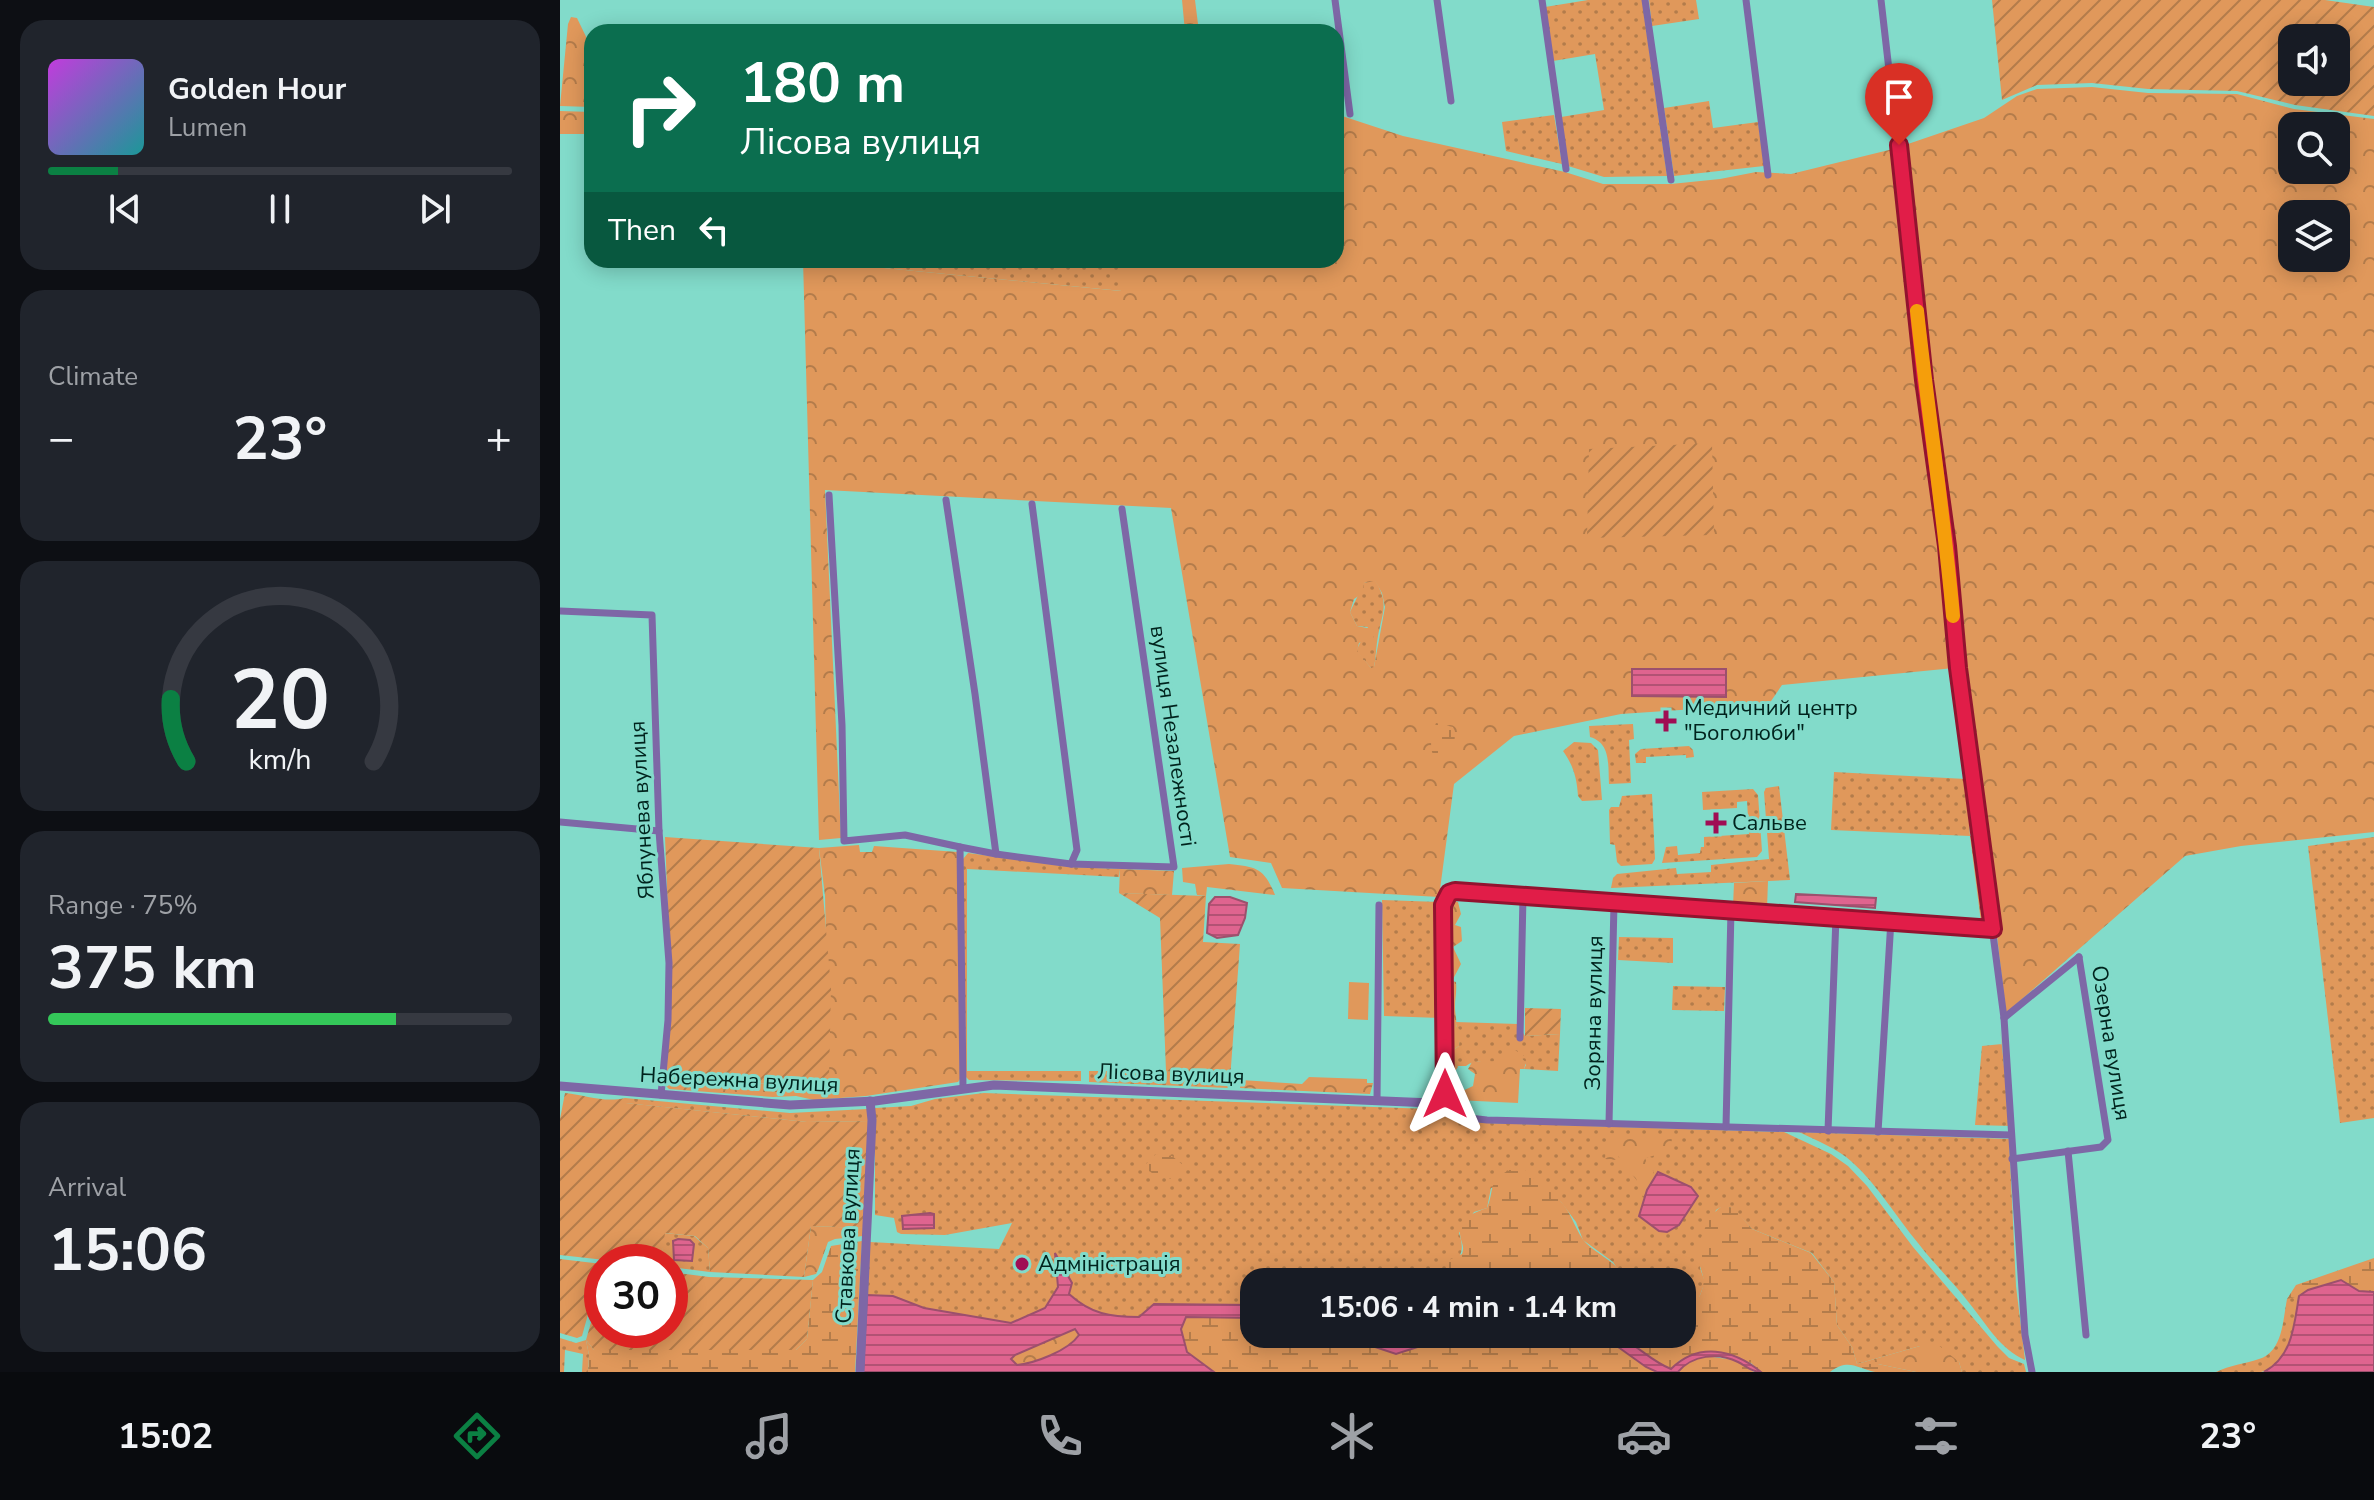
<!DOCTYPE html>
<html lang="en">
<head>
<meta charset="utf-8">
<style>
	body { margin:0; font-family:"Nunito Sans",sans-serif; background:#20242c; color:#f1f3f6; height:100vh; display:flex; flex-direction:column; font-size:30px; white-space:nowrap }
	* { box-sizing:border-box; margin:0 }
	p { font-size:26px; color:#9ea1a6 }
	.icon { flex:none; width:44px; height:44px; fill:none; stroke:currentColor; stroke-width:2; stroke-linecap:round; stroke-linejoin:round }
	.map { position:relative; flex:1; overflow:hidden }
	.side { display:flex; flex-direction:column; gap:20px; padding:20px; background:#0d0f14; width:560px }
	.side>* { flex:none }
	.top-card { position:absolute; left:24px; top:24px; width:760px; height:244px; border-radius:24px; box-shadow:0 4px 20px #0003; background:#0b6e4f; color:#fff; overflow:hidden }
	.buttons { position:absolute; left:1718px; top:24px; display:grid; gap:16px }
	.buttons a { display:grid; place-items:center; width:72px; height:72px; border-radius:16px; background:#171b24; box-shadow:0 4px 20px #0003; font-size:40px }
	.speed { position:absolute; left:24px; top:1244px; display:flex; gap:16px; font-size:40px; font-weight:700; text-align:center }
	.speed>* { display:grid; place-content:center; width:104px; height:104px; border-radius:50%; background:#171b24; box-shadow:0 4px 20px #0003; line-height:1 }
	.speed .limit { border:12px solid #d22; background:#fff; color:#111 }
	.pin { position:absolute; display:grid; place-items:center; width:68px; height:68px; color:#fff; margin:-82px -34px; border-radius:50% 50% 50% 0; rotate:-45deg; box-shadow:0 0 8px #0007 }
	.pin .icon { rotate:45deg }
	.me { position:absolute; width:88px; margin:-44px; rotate:0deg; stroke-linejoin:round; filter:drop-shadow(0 0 6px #0008) }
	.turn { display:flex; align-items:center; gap:28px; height:168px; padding:0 24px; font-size:36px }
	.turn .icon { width:104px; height:104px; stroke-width:2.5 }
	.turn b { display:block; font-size:56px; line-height:68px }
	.then { display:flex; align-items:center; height:76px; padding:0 24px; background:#0003; gap:16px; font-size:30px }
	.big { font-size:60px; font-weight:700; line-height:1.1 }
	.side .card { flex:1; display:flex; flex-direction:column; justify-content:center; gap:12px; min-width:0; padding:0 28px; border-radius:24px; background:#20242c }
	.side .dial { align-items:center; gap:0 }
	.dial svg { height:208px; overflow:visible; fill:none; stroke:#363941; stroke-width:7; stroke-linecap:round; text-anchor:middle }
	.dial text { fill:#f1f3f6; stroke:none }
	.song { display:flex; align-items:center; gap:24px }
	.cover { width:96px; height:96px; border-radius:12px; background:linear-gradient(135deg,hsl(290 70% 55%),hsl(180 70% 35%)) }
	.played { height:8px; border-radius:4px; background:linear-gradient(90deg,#0b8043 15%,#363941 15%) }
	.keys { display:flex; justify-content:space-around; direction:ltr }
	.heat { display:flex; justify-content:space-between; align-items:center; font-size:44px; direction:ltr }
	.charge { height:12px; border-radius:6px; background:linear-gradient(90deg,#34c759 75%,#363941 0) }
	.trip { position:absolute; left:680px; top:1268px; width:456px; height:80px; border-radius:24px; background:#171b24; box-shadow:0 4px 20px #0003; font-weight:700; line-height:80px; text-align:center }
	.tab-bar { display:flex; height:128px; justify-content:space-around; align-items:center; background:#090b0e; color:#9ea1a6 }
	.tab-bar .icon { width:56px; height:56px }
	.tab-bar .active { color:#0b8043 }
	.tab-bar b { font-size:36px; color:#f1f3f6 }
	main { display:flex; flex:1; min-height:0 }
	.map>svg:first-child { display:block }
	.grass { fill:url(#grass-dots) }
	.forest { fill:url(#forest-crowns); fill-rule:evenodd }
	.wetland { fill:url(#wetland-marsh) }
	.garden { fill:url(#garden-furrows); fill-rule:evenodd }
	.pitch { fill:#e0985b }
	.water { fill:url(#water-rules); stroke:#9c506d; stroke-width:2; fill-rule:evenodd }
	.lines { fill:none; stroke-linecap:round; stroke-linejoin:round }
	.minor { stroke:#7e67a6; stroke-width:7 }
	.tertiary { stroke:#7e67a6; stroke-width:9 }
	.route-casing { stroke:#92132f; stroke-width:20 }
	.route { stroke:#e11d48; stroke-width:14 }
	.slow { stroke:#f59e0b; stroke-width:14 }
	.poi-dot { fill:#a00d54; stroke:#82dbca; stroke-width:3 }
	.labels { text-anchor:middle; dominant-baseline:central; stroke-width:6; stroke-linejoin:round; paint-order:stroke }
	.poi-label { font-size:22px; fill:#00231d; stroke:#82dbca; text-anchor:start }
	.street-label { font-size:22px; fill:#00231d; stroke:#82dbca }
</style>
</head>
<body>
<main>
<section class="side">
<div class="card">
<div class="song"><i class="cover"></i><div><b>Golden Hour</b><p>Lumen</p></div></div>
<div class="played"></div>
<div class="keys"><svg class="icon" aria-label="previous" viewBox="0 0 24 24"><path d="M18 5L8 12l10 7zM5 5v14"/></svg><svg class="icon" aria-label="pause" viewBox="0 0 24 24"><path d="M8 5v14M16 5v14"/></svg><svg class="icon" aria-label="next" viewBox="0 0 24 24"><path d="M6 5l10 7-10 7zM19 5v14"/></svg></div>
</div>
<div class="card"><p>Climate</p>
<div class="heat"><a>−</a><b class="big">23°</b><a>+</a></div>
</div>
<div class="card dial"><svg viewBox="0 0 100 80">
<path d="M14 69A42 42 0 1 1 86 69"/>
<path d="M14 69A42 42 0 0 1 8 45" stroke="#0b8043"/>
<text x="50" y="56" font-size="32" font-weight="700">20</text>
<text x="50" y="72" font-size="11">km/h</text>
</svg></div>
<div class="card"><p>Range · 75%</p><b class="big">375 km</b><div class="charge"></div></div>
<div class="card"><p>Arrival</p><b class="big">15:06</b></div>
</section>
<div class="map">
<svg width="1814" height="1372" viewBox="0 0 1814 1372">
	<defs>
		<pattern id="grass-dots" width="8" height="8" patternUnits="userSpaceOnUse" patternTransform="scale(2)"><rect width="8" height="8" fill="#e0985b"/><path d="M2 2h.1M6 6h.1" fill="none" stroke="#b37c4b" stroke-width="1.8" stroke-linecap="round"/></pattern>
		<pattern id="forest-crowns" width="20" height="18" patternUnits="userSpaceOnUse" patternTransform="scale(2)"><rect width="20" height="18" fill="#e0985b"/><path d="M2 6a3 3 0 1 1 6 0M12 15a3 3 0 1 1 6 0" fill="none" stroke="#b37c4b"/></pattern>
		<pattern id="wetland-marsh" width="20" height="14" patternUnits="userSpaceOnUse" patternTransform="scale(2)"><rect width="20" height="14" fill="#e0985b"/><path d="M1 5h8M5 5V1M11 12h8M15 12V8" fill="none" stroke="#b37c4b"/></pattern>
		<pattern id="garden-furrows" width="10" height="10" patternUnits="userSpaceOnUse" patternTransform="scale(2)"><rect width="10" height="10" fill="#e0985b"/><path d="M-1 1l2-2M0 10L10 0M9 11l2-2" fill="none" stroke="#b37c4b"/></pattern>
		<pattern id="water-rules" width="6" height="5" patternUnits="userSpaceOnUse" patternTransform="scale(2)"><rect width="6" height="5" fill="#df648f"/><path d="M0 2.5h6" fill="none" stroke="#b25274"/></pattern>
	</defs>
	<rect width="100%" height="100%" fill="#82dbca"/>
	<g class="grass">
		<path d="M1028,0H1082L1107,176L1044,177L1008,166L1001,117L1044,110L1035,54L993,61L985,7Z"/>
		<path d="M1089,0H1136L1139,19L1092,26Z"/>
		<path d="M1149,101L1153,128L1198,122L1204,166L1114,176L1104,108Z"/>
		<path d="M994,115L1002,164L946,151L942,122Z"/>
		<path d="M324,260H562V291L324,268Z"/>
		<path d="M815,580C829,604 823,611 818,636C816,646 816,657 814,668H811L796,651L808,627L797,626L790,612L804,583Z"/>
		<path d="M1073,724L1074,739L1069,740L1071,783L1049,784C1048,765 1051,743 1030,737L1029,726Z"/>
		<path d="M1014,742L1031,743L1038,750L1042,800L1022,801L1018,796C1017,778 1013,765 1003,751Z"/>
		<path d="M1129,746L1133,750L1134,757L1126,758V755L1086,757V763H1076L1075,754L1081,749Z"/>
		<path d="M1274,772L1406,779L1410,836H1418L1429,920L1427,922H1421L1410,836L1271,830Z"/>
		<path d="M1219,786L1230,880L1051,888L1053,878L1057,874L1116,868L1117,874L1151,872V865L1209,859L1204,792L1206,788Z"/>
		<path d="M1193,789L1198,795L1202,851L1197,857L1102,863L1106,847L1117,846L1118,855L1140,853L1141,847H1144V837L1189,834L1187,801L1177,802V808L1143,810L1142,792Z"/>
		<path d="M1092,794L1095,859L1092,864L1061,866L1057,862L1055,845L1050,844L1049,810L1051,807H1059L1062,796Z"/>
		<path d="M1814,837V1118L1780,1123L1748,846Z"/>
		<path d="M408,853L511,867L560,869L559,877L407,869V1071H521V1081L409,1080L406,1077L403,859Z"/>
		<path d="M822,900L880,902V1018L824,1016Z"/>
		<path d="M1059,937L1113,938V963L1058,960Z"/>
		<path d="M1113,986L1165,987L1164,1011L1112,1010Z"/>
		<path d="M896,1022L958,1024L965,1036L1000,1034L998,1071L964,1069L966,1065L962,1059C952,1060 942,1063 933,1063C922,1063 916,1059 906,1066H893V1050L899,1046C900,1034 896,1030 896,1022Z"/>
		<path d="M1440,1027L1450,1126L1415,1125L1422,1046L1442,1044Z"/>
		<path d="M529,1071H606L670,1080V1086L668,1088L529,1082Z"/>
		<path d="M424,1093L870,1109L903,1121L927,1123L1224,1132L1271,1154L1288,1166L1307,1186L1353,1247L1437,1346L1449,1358L1464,1364L1466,1372H1402L1399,1362L1360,1346L1297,1364L1292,1347L1277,1325L1274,1282L1252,1253L1192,1229L1173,1208L1161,1207L1156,1210L1140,1268L1145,1282L1137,1303L1122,1317V1282H1066L1053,1262L1023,1240L1016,1222L1001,1202L975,1182L931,1188L927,1208L914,1212L899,1233C910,1266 885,1257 883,1282H694V1305L594,1304L579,1317C556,1317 523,1315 509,1293C503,1282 500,1267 496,1256L498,1287L485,1309L451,1323L364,1308L333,1296L307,1295L310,1242L439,1249L452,1223L385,1235L341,1234L337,1232L334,1218L315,1215V1108L351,1106L375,1099Z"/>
		<path d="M65,1098L230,1113L307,1109L309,1121L247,1122L65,1103Z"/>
		<path d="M1239,1132L1449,1139L1456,1286L1465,1360C1440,1349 1427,1325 1410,1304C1394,1283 1374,1264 1358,1243C1336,1217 1318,1185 1292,1162C1277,1148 1257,1141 1239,1132Z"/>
		<path d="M104,1233L134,1236L148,1248L150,1272L110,1267V1262H101Z"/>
		<path d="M1734,1296H1739C1735,1320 1733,1367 1701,1372C1687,1372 1670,1372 1656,1372C1670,1365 1684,1364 1699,1359C1723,1352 1723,1319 1727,1299Z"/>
		<path d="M0,1338L16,1343L26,1340L29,1355L28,1372H22L23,1354L5,1350L4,1372H0Z"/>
	</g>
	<g class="forest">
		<path d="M622,0H635L639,32H625Z"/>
		<path d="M11,17L17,18L31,47V107L0,106L8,24Z"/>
		<path d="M1532,87L1588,93L1677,94L1734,109L1814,119V832L1681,846L1625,856L1446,1013L1345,145L1424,118L1457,96L1477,89ZM1732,126H1776V170H1732ZM1732,214H1776V258H1732Z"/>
		<path d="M0,111L32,112V134H0Z"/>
		<path d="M776,114L843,136L1005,172L1043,184H1111L1160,179L1196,172L1231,174L1333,149L1394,668L1222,685L1209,704L1061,714L954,736L894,784L879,897L722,888L711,863L670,857L611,508L265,490L281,838L259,840L243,260H324V268L561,291L562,260H776ZM815,581L822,593L825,607L814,667L811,668L797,651L799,643L813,638L817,630L797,626L790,612L794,599L803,593L804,583Z"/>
		<path d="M299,845L300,852H312L314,846L398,852L400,1079L398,1082L306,1096L254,1100L236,1096L213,1097L109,1089L105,1085V1077L254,1087L269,1078L265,896L259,848Z"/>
		<path d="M669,864C697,867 704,868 715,895L647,887L646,896L637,895L635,884L623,882L622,868Z"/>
		<path d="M560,869L614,871L612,895L559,893Z"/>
		<path d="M1208,881L1207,908L1173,906L1174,883Z"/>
		<path d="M892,901L898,902L901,914L895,925L901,927L902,941L893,947L901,964L892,981L896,982C897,992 895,998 895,1007C895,1014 897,1019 896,1026L900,1030L899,1046L893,1050V1056L898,1067L888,1081H883C877,1062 880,1036 880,1015L877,1010L881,1003L879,997L882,994C879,982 883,974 881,963C879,942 877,920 887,902Z"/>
		<path d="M955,1050L964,1056L962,1059L966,1062L964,1069H960L958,1103L896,1100L898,1093L913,1086L915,1074L908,1069L912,1062L940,1061L943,1053Z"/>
		<path d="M749,1077L807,1079V1083H813L810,1094L680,1088L681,1080L742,1084Z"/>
		<path d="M1047,1133L1112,1137L1111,1151L1085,1158L1089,1168L1094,1171L1084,1196L1079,1195L1078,1182L1058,1156L1057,1160L1045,1159Z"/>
		<path d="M251,1226L303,1228V1236L275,1239L268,1242L258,1270L256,1274L244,1277Z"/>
		<path d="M515,1329L519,1335C508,1351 475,1363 457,1365L451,1359L455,1355Z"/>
		<path d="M1377,1344L1399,1362L1402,1372H1356L1318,1364H1297L1360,1346Z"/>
	</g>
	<g class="wetland">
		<path d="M876,723L893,727C898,742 892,756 876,761C868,748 871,737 876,723Z"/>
		<path d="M596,1154L612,1156L623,1165L619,1175L615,1179L598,1177L586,1169V1164Z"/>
		<path d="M949,1170H965C977,1183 992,1191 1003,1204C1012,1215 1017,1234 1026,1243C1039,1256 1060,1263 1066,1282H883L889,1260L902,1254C905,1245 901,1244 900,1234C899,1218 915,1212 927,1208C935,1189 927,1182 949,1170Z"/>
		<path d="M1162,1206L1174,1208L1192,1229L1251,1253L1274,1282L1277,1325L1292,1347L1297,1364H1318L1356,1372C1343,1372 1327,1372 1315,1372C1296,1368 1289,1358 1270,1372H1201L1191,1363L1153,1352L1120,1360L1111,1369L1091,1360L1057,1334H1122V1317C1132,1308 1140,1300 1143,1286C1146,1277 1138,1266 1138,1256C1137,1242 1149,1214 1162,1206Z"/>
		<path d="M302,1241L295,1372H28L29,1355L26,1340L34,1350H236L247,1339L253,1280L262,1272L271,1246Z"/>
		<path d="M1814,1258V1325L1748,1290L1739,1296L1727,1299L1736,1285Z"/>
		<path d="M626,1316L694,1318V1334H776L836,1354L898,1334H1040L1097,1372H610L607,1319Z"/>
		<path d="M1146,1356L1174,1360L1194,1372H1118L1130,1360Z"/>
	</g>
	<g class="garden">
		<path d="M1432,0H1765L1814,7V116L1735,105L1677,91L1588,89L1532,83L1477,85L1442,100ZM1776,38V82H1732V38Z"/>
		<path d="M1152,443L1154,535L1027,538L1029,449Z"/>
		<path d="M105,837L259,848L271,988L269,1078L254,1087L105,1077L110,963Z"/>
		<path d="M559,893L646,896L643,942L680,944L670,1080L606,1071L600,918Z"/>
		<path d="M965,1008L1001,1009L1000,1034L965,1036Z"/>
		<path d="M5,1093C26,1095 44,1103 65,1098L66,1103L247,1122L309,1121L303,1228L251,1226L244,1277L150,1272L148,1248L135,1236L105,1233L101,1262H63L0,1255V1119Z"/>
		<path d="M0,1259L42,1264L22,1336L17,1338L0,1333Z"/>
		<path d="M110,1272L149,1277L253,1280L247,1339L236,1350H34L26,1340L42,1284V1330H110Z"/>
	</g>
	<path class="pitch" d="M789,982L809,983L808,1020L788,1019Z"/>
	<g class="water">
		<path d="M1072,669H1166V697L1072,696Z"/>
		<path d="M1236,894L1316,898L1315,908L1235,902Z"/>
		<path d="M655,897H670L687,903L685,918L678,935L657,938L647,933L649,904Z"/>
		<path d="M1098,1172L1131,1187L1138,1196L1119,1225L1107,1232L1099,1231L1079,1216L1087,1190Z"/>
		<path d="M370,1213L374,1214V1228L343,1229L342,1216Z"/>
		<path d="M118,1239L130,1240L134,1244L132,1261L114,1260L113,1241Z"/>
		<path d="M495,1253L512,1283L509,1294C531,1314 550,1317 579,1317L594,1304L694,1305V1318L626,1317L621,1329L627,1352L654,1372H303L307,1295L333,1296L364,1308L451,1323L485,1308L498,1287ZM515,1329L519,1335C508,1351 475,1363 457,1365L451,1359L455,1355Z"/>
		<path d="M1781,1280L1799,1291L1814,1292V1372H1704C1733,1356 1734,1325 1739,1296L1748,1290Z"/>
		<path d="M776,1334H818L840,1342L863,1334H898L836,1354Z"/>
		<path d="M1040,1334C1071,1334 1083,1358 1111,1369C1138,1342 1173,1349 1201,1372C1191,1372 1186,1366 1178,1362C1158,1352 1132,1355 1118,1372H1097L1086,1367Z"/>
	</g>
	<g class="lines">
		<g class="minor">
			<path d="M775,0L790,114"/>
			<path d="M877,0L891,101"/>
			<path d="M982,0L1006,169"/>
			<path d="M1085,0L1111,180"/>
			<path d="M1186,0L1208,175"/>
			<path d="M1321,0L1337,140L1343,160L1364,380L1387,546L1398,668L1444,1018L1465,1335L1472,1372"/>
			<path d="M269,495L282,725L284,841L345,835L400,847L403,1087"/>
			<path d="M386,500L415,694L436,854"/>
			<path d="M472,504L517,850L511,864"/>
			<path d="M0,611L92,615L99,831L109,963L108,1020L101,1095"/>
			<path d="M0,822L99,831"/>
			<path d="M400,847L436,854L511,864L614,867L562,509"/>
			<path d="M1444,1018L1519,957"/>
			<path d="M960,1038L963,896"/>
			<path d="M885,1094L883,905L889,893L895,891L1433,929"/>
			<path d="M817,1101L819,905"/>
			<path d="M872,1103C888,1116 907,1118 927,1120L1451,1135"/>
			<path d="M1049,1124L1054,903"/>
			<path d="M1166,1127L1171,910"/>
			<path d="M1268,1131L1276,917"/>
			<path d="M1318,1132L1331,920"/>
			<path d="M1508,1151L1526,1335"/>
			<path d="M1452,1159L1541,1147L1548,1140L1519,957"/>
		</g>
		<g class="tertiary">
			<path d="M0,1086L230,1105L315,1101L434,1085L872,1103L879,1101L885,1094"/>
			<path d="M300,1372L312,1120L310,1101"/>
		</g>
	</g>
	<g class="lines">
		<g class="route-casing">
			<path id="route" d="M885,1094L883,905L889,893L895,891L1433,929L1398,668L1387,546L1364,380L1339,145"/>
		</g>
		<use href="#route" class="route"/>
		<path class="slow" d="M1357,311C1368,413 1384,514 1393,616"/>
	</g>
	<g class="poi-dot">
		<path d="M1102 709h8v8h8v8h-8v8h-8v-8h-8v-8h8z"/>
		<path d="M1152 811h8v8h8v8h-8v8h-8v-8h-8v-8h8z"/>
		<circle cx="462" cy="1264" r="8"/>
	</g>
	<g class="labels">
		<g class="poi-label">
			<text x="1124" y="708">Медичний центр<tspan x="1124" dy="25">"Боголюби"</tspan></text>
			<text x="1172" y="823">Сальве</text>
			<text x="478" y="1264">Адміністрація</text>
		</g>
		<g class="street-label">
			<text transform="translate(613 736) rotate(82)">вулиця Незалежності</text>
			<text transform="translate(82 810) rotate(-93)">Яблунева вулиця</text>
			<text transform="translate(1034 1013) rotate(-89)">Зоряна вулиця</text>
			<text transform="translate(1551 1043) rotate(81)">Озерна вулиця</text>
			<text transform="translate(611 1074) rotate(2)">Лісова вулиця</text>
			<text transform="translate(179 1080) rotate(3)">Набережна вулиця</text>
			<text transform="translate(288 1236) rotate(-87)">Ставкова вулиця</text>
		</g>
	</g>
</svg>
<div class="buttons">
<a><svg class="icon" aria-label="sound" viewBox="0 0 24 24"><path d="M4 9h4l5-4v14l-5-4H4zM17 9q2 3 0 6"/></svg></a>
<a><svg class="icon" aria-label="search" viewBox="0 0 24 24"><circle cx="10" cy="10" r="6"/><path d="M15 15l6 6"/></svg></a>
<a><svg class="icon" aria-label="layers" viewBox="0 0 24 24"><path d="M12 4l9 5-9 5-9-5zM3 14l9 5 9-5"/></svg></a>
</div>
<div class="speed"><div class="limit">30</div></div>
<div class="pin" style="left:1339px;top:145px;background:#d93025"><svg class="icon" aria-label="arrive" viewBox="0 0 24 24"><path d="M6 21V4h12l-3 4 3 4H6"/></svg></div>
<svg class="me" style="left:885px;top:1094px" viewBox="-20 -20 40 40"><path d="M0-17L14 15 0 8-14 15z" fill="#e11d48" stroke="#fff" stroke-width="4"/></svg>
<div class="trip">15:06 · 4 min · 1.4 km</div>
<div class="top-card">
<div class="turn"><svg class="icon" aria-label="right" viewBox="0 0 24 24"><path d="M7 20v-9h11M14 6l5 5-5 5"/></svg><div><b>180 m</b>Лісова вулиця</div></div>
<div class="then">Then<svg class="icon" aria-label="left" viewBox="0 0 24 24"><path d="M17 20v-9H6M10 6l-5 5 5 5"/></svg></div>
</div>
</div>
</main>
<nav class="tab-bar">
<b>15:02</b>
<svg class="icon active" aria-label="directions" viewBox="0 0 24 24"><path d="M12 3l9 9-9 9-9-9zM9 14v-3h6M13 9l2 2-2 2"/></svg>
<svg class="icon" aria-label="music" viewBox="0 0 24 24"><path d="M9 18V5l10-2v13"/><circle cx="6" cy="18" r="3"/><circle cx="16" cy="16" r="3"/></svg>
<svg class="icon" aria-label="phone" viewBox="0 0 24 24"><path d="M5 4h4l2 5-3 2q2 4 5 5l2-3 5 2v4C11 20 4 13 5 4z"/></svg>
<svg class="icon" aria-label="climate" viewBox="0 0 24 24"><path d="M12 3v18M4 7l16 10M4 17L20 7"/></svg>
<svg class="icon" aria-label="car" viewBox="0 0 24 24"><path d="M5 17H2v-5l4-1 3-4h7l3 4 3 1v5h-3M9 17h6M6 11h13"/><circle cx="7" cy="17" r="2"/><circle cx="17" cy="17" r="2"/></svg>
<svg class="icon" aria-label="filters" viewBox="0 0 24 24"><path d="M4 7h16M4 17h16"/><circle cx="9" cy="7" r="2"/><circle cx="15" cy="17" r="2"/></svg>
<b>23°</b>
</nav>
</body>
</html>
